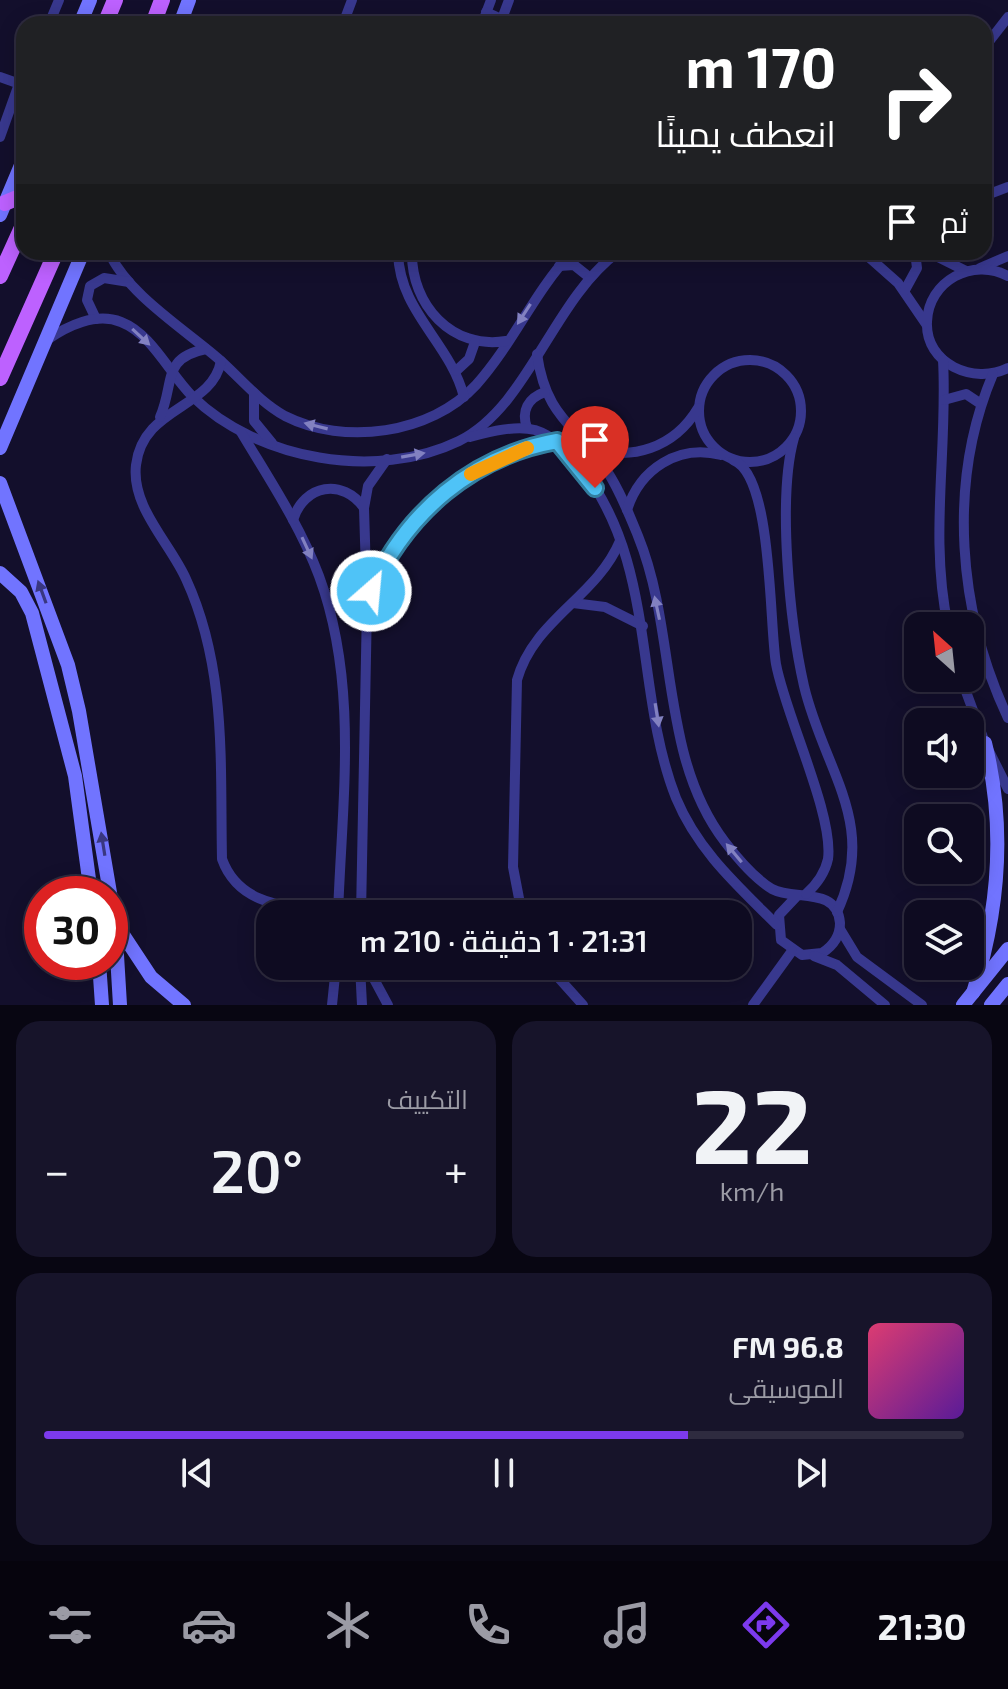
<!DOCTYPE html>
<html lang="ar">
<head>
<meta charset="utf-8">
<style>
	body { margin:0; font-family:"Exo 2",Cairo,sans-serif; background:#17142a; color:#f1f3f6; direction:rtl; height:100vh; display:flex; flex-direction:column; font-size:30px; white-space:nowrap }
	* { box-sizing:border-box; margin:0 }
	p { font-size:26px; color:#9b9ba5 }
	.icon { flex:none; width:44px; height:44px; fill:none; stroke:currentColor; stroke-width:2; stroke-linecap:round; stroke-linejoin:round }
	.map { position:relative; height:1005px; overflow:hidden; direction:ltr }
	.details { display:flex; flex-direction:column; gap:16px; padding:16px; background:#080612; flex:1 }
	.details>* { flex:none }
	.banner { position:absolute; left:16px; top:16px; width:976px; height:244px; border-radius:24px; box-shadow:0 4px 20px #0003,0 0 0 2px #2e2b3f; direction:rtl; background:#202124; color:#fff; overflow:hidden }
	.needle { width:52px; rotate:333deg }
	.fabs { position:absolute; left:904px; top:612px; display:grid; gap:16px }
	.fabs a { display:grid; place-items:center; width:80px; height:80px; border-radius:16px; background:#0e0b21; box-shadow:0 4px 20px #0003,0 0 0 2px #2e2b3f; font-size:40px }
	.speed { position:absolute; left:24px; top:876px; display:flex; gap:16px; font-size:40px; font-weight:700; text-align:center }
	.speed>* { display:grid; place-content:center; width:104px; height:104px; border-radius:50%; background:#0e0b21; box-shadow:0 4px 20px #0003,0 0 0 2px #2e2b3f; line-height:1 }
	.speed .limit { border:12px solid #d22; background:#fff; color:#111 }
	.pin { position:absolute; display:grid; place-items:center; width:68px; height:68px; color:#fff; margin:-82px -34px; border-radius:50% 50% 50% 0; rotate:-45deg; box-shadow:0 0 8px #0007 }
	.pin .icon { rotate:45deg }
	.me { position:absolute; width:88px; margin:-44px; rotate:27deg; stroke-linejoin:round; filter:drop-shadow(0 0 6px #0008) }
	.turn { display:flex; align-items:center; gap:28px; height:168px; padding:0 24px; font-size:36px }
	.turn .icon { width:104px; height:104px; stroke-width:2.5 }
	.turn b { display:block; font-size:56px; line-height:68px }
	.then { display:flex; align-items:center; height:76px; padding:0 24px; background:#0003; gap:16px; font-size:30px }
	.big { font-size:60px; font-weight:600; line-height:1.1 }
	.details .widget { flex:1; display:flex; flex-direction:column; justify-content:center; gap:12px; min-width:0; padding:0 28px; border-radius:24px; background:#17142a }
	.details .dial { align-items:center; gap:0 }
	.dial b { font-size:104px; line-height:1 }
	.song { display:flex; align-items:center; gap:24px }
	.cover { width:96px; height:96px; border-radius:12px; background:linear-gradient(135deg,hsl(340 70% 55%),hsl(270 70% 35%)) }
	.played { height:8px; border-radius:4px; background:linear-gradient(90deg,#7c3aed 70%,#2e2b3f 70%) }
	.keys { display:flex; justify-content:space-around; direction:ltr }
	.heat { display:flex; justify-content:space-between; align-items:center; font-size:44px; direction:ltr }
	.details .tiles { flex:1; display:grid; gap:16px; grid-template-columns:1fr 1fr }
	.widget:last-child { grid-column:span 2 }
	.trip { position:absolute; left:256px; top:900px; width:496px; height:80px; border-radius:24px; background:#0e0b21; box-shadow:0 4px 20px #0003,0 0 0 2px #2e2b3f; font-weight:600; line-height:80px; text-align:center; direction:rtl }
	.menu { display:flex; height:128px; justify-content:space-around; align-items:center; background:#06040d; color:#9b9ba5 }
	.menu .icon { width:56px; height:56px }
	.menu .selected { color:#7c3aed }
	.menu b { font-size:36px; color:#f1f3f6 }
	.map>svg:first-child { display:block }
	.lines { fill:none; stroke-linecap:round; stroke-linejoin:round }
	.street { stroke:#38388e; stroke-width:10 }
	.secondary { stroke:#7174ff; stroke-width:14 }
	.primary { stroke:#bd61ff; stroke-width:16 }
	.oneway { fill:#8281c1 }
	.oneway2 { fill:#393780 }
	.route-casing { stroke:#337fa1; stroke-width:20 }
	.route { stroke:#4fc3f7; stroke-width:14 }
	.slow { stroke:#f59e0b; stroke-width:14 }
</style>
</head>
<body>
<div class="map">
<svg width="1008" height="1005" viewBox="0 0 1008 1005">
	<rect width="100%" height="100%" fill="#130f2c"/>
	<g class="lines">
		<g class="street">
			<path d="M486,12L512,24"/>
			<path d="M49,24L59,0"/>
			<path d="M343,24L352,0"/>
			<path d="M482,24L491,0"/>
			<path d="M500,24L509,0"/>
			<path d="M984,48L1008,17"/>
			<path d="M0,77L17,83"/>
			<path d="M0,137L24,70"/>
			<path d="M984,196L1008,187"/>
			<path d="M109,252C127,294 186,330 221,361C242,380 260,402 285,416C344,446 431,434 476,385C513,344 534,292 572,252"/>
			<path d="M398,252C399,312 450,342 464,397"/>
			<path d="M412,252C411,305 452,350 506,341"/>
			<path d="M863,252L898,283L926,324"/>
			<path d="M928,252L966,271"/>
			<path d="M559,266L574,265L589,277"/>
			<path d="M980,268L1008,256"/>
			<path d="M1008,276C973,257 928,281 927,322C925,364 974,385 1008,368"/>
			<path d="M905,290L917,268L915,252"/>
			<path d="M96,319L87,300L90,286L104,278L129,282"/>
			<path d="M47,340C67,326 96,312 121,322C152,334 169,373 192,396C257,460 377,481 459,441C529,406 552,301 618,252"/>
			<path d="M537,354C546,418 575,424 607,471C620,491 629,514 638,536C678,634 659,756 725,842C738,859 754,878 772,889C794,901 837,886 840,923C840,936 833,946 822,953L802,955L781,940L779,915L796,897"/>
			<circle cx="750" cy="411" r="51"/>
			<path d="M943,360C948,449 929,537 948,626"/>
			<path d="M221,361C212,409 143,406 136,465C131,507 170,543 186,579C227,668 220,764 222,859C240,909 293,906 338,914"/>
			<path d="M456,371L469,359L475,342"/>
			<path d="M993,374C947,483 958,612 1008,718"/>
			<path d="M254,393V421L272,443"/>
			<path d="M944,400L966,394L981,404"/>
			<path d="M160,417C175,383 161,358 206,349"/>
			<path d="M527,428C521,411 528,398 545,392"/>
			<path d="M241,432C269,479 300,525 319,576C359,684 342,801 338,914"/>
			<path d="M470,437C489,432 515,425 535,430C554,436 566,450 578,464C658,561 633,689 676,798C698,851 738,886 777,925"/>
			<path d="M794,438C777,498 790,624 804,686C824,771 879,823 837,912"/>
			<path d="M588,446C631,463 675,447 698,408"/>
			<path d="M733,460C773,475 769,623 776,664C785,714 834,815 828,859C825,873 816,885 806,894"/>
			<path d="M627,510C640,469 678,444 721,455"/>
			<path d="M293,520C304,484 343,478 364,508"/>
			<path d="M370,596C396,515 475,456 557,441"/>
			<path d="M573,603L605,607L643,626"/>
			<path d="M961,678L985,743L1008,789"/>
			<path d="M361,914L367,605L364,508L368,486L387,459"/>
			<path d="M522,914L513,867L517,680C534,619 596,598 620,541"/>
			<path d="M840,929L857,957L922,1005"/>
			<path d="M814,956L837,965L885,1005"/>
			<path d="M360,966L362,1005"/>
			<path d="M367,966L388,1005"/>
			<path d="M548,966L583,1005"/>
			<path d="M332,1005L336,966"/>
			<path d="M753,1005L792,951"/>
		</g>
		<g class="secondary">
			<path d="M80,24L90,0"/>
			<path d="M180,24L189,0"/>
			<path d="M0,215L24,158"/>
			<path d="M0,448L83,252"/>
			<path d="M0,483L68,665L79,711L115,922L120,1005"/>
			<path d="M0,573L21,592L32,613L75,776L91,894"/>
			<path d="M118,927L151,977L184,1005"/>
			<path d="M99,962L102,1005"/>
			<path d="M973,993C999,911 1006,827 985,743"/>
			<path d="M963,1005L1008,949"/>
			<path d="M991,1005L1008,984"/>
		</g>
		<g class="primary">
			<path d="M105,24L115,0"/>
			<path d="M153,24L162,0"/>
			<path d="M5,203L24,195"/>
			<path d="M0,276L24,223"/>
			<path d="M0,378L56,252"/>
		</g>
	</g>
	<defs><path id="oneway-solid" d="M-6-.8H1V-3.2L6.5 0L1 3.2V.8H-6Z" transform="scale(2)"/></defs>
	<g class="oneway">
		<use href="#oneway-solid" transform="translate(524 314) rotate(123)"/>
		<use href="#oneway-solid" transform="translate(141 337) rotate(43)"/>
		<use href="#oneway-solid" transform="translate(316 426) rotate(-166)"/>
		<use href="#oneway-solid" transform="translate(413 455) rotate(-10)"/>
		<use href="#oneway-solid" transform="translate(307 548) rotate(65)"/>
		<use href="#oneway-solid" transform="translate(657 608) rotate(-102)"/>
		<use href="#oneway-solid" transform="translate(657 715) rotate(81)"/>
		<use href="#oneway-solid" transform="translate(734 853) rotate(-130)"/>
	</g>
	<g class="oneway2">
		<use href="#oneway-solid" transform="translate(42 592) rotate(-110)"/>
		<use href="#oneway-solid" transform="translate(103 844) rotate(-99)"/>
	</g>
	<g class="lines">
		<g class="route-casing">
			<path id="route" d="M371,591C406,513 472,456 557,441L595,488"/>
		</g>
		<use href="#route" class="route"/>
		<path class="slow" d="M471,474L527,448"/>
	</g>
</svg>
<div class="fabs">
<a><svg class="needle" viewBox="-14 -14 28 28"><path d="M0-13l5 13h-10z" fill="#e53935"/><path d="M0 13l5-13h-10z" fill="#9b9ba5"/></svg></a>
<a><svg class="icon" aria-label="sound" viewBox="0 0 24 24"><path d="M4 9h4l5-4v14l-5-4H4zM17 9q2 3 0 6"/></svg></a>
<a><svg class="icon" aria-label="search" viewBox="0 0 24 24"><circle cx="10" cy="10" r="6"/><path d="M15 15l6 6"/></svg></a>
<a><svg class="icon" aria-label="layers" viewBox="0 0 24 24"><path d="M12 4l9 5-9 5-9-5zM3 14l9 5 9-5"/></svg></a>
</div>
<div class="speed"><div class="limit">30</div></div>
<div class="pin" style="left:595px;top:488px;background:#d93025"><svg class="icon" aria-label="arrive" viewBox="0 0 24 24"><path d="M6 21V4h12l-3 4 3 4H6"/></svg></div>
<svg class="me" style="left:371px;top:591px" viewBox="-20 -20 40 40"><circle r="17" fill="#4fc3f7" stroke="#fff" stroke-width="3"/><path d="M0-11L8 9 0 5-8 9z" fill="#fff"/></svg>
<div class="trip">21:31 · 1 دقيقة · 210 m</div>
<div class="banner">
<div class="turn"><svg class="icon" aria-label="right" viewBox="0 0 24 24"><path d="M7 20v-9h11M14 6l5 5-5 5"/></svg><div><b>170 m</b>انعطف يمينًا</div></div>
<div class="then">ثم<svg class="icon" aria-label="arrive" viewBox="0 0 24 24"><path d="M6 21V4h12l-3 4 3 4H6"/></svg></div>
</div>
</div>
<section class="details">
<div class="tiles">
<div class="widget dial"><b>22</b><p>km/h</p></div>
<div class="widget"><p>التكييف</p>
<div class="heat"><a>−</a><b class="big">20°</b><a>+</a></div>
</div>
<div class="widget">
<div class="song"><i class="cover"></i><div><b>96.8 FM</b><p>الموسيقى</p></div></div>
<div class="played"></div>
<div class="keys"><svg class="icon" aria-label="previous" viewBox="0 0 24 24"><path d="M18 5L8 12l10 7zM5 5v14"/></svg><svg class="icon" aria-label="pause" viewBox="0 0 24 24"><path d="M8 5v14M16 5v14"/></svg><svg class="icon" aria-label="next" viewBox="0 0 24 24"><path d="M6 5l10 7-10 7zM19 5v14"/></svg></div>
</div>
</div>
</section>
<nav class="menu">
<b>21:30</b>
<svg class="icon selected" aria-label="directions" viewBox="0 0 24 24"><path d="M12 3l9 9-9 9-9-9zM9 14v-3h6M13 9l2 2-2 2"/></svg>
<svg class="icon" aria-label="music" viewBox="0 0 24 24"><path d="M9 18V5l10-2v13"/><circle cx="6" cy="18" r="3"/><circle cx="16" cy="16" r="3"/></svg>
<svg class="icon" aria-label="phone" viewBox="0 0 24 24"><path d="M5 4h4l2 5-3 2q2 4 5 5l2-3 5 2v4C11 20 4 13 5 4z"/></svg>
<svg class="icon" aria-label="climate" viewBox="0 0 24 24"><path d="M12 3v18M4 7l16 10M4 17L20 7"/></svg>
<svg class="icon" aria-label="car" viewBox="0 0 24 24"><path d="M5 17H2v-5l4-1 3-4h7l3 4 3 1v5h-3M9 17h6M6 11h13"/><circle cx="7" cy="17" r="2"/><circle cx="17" cy="17" r="2"/></svg>
<svg class="icon" aria-label="filters" viewBox="0 0 24 24"><path d="M4 7h16M4 17h16"/><circle cx="9" cy="7" r="2"/><circle cx="15" cy="17" r="2"/></svg>
</nav>
</body>
</html>
